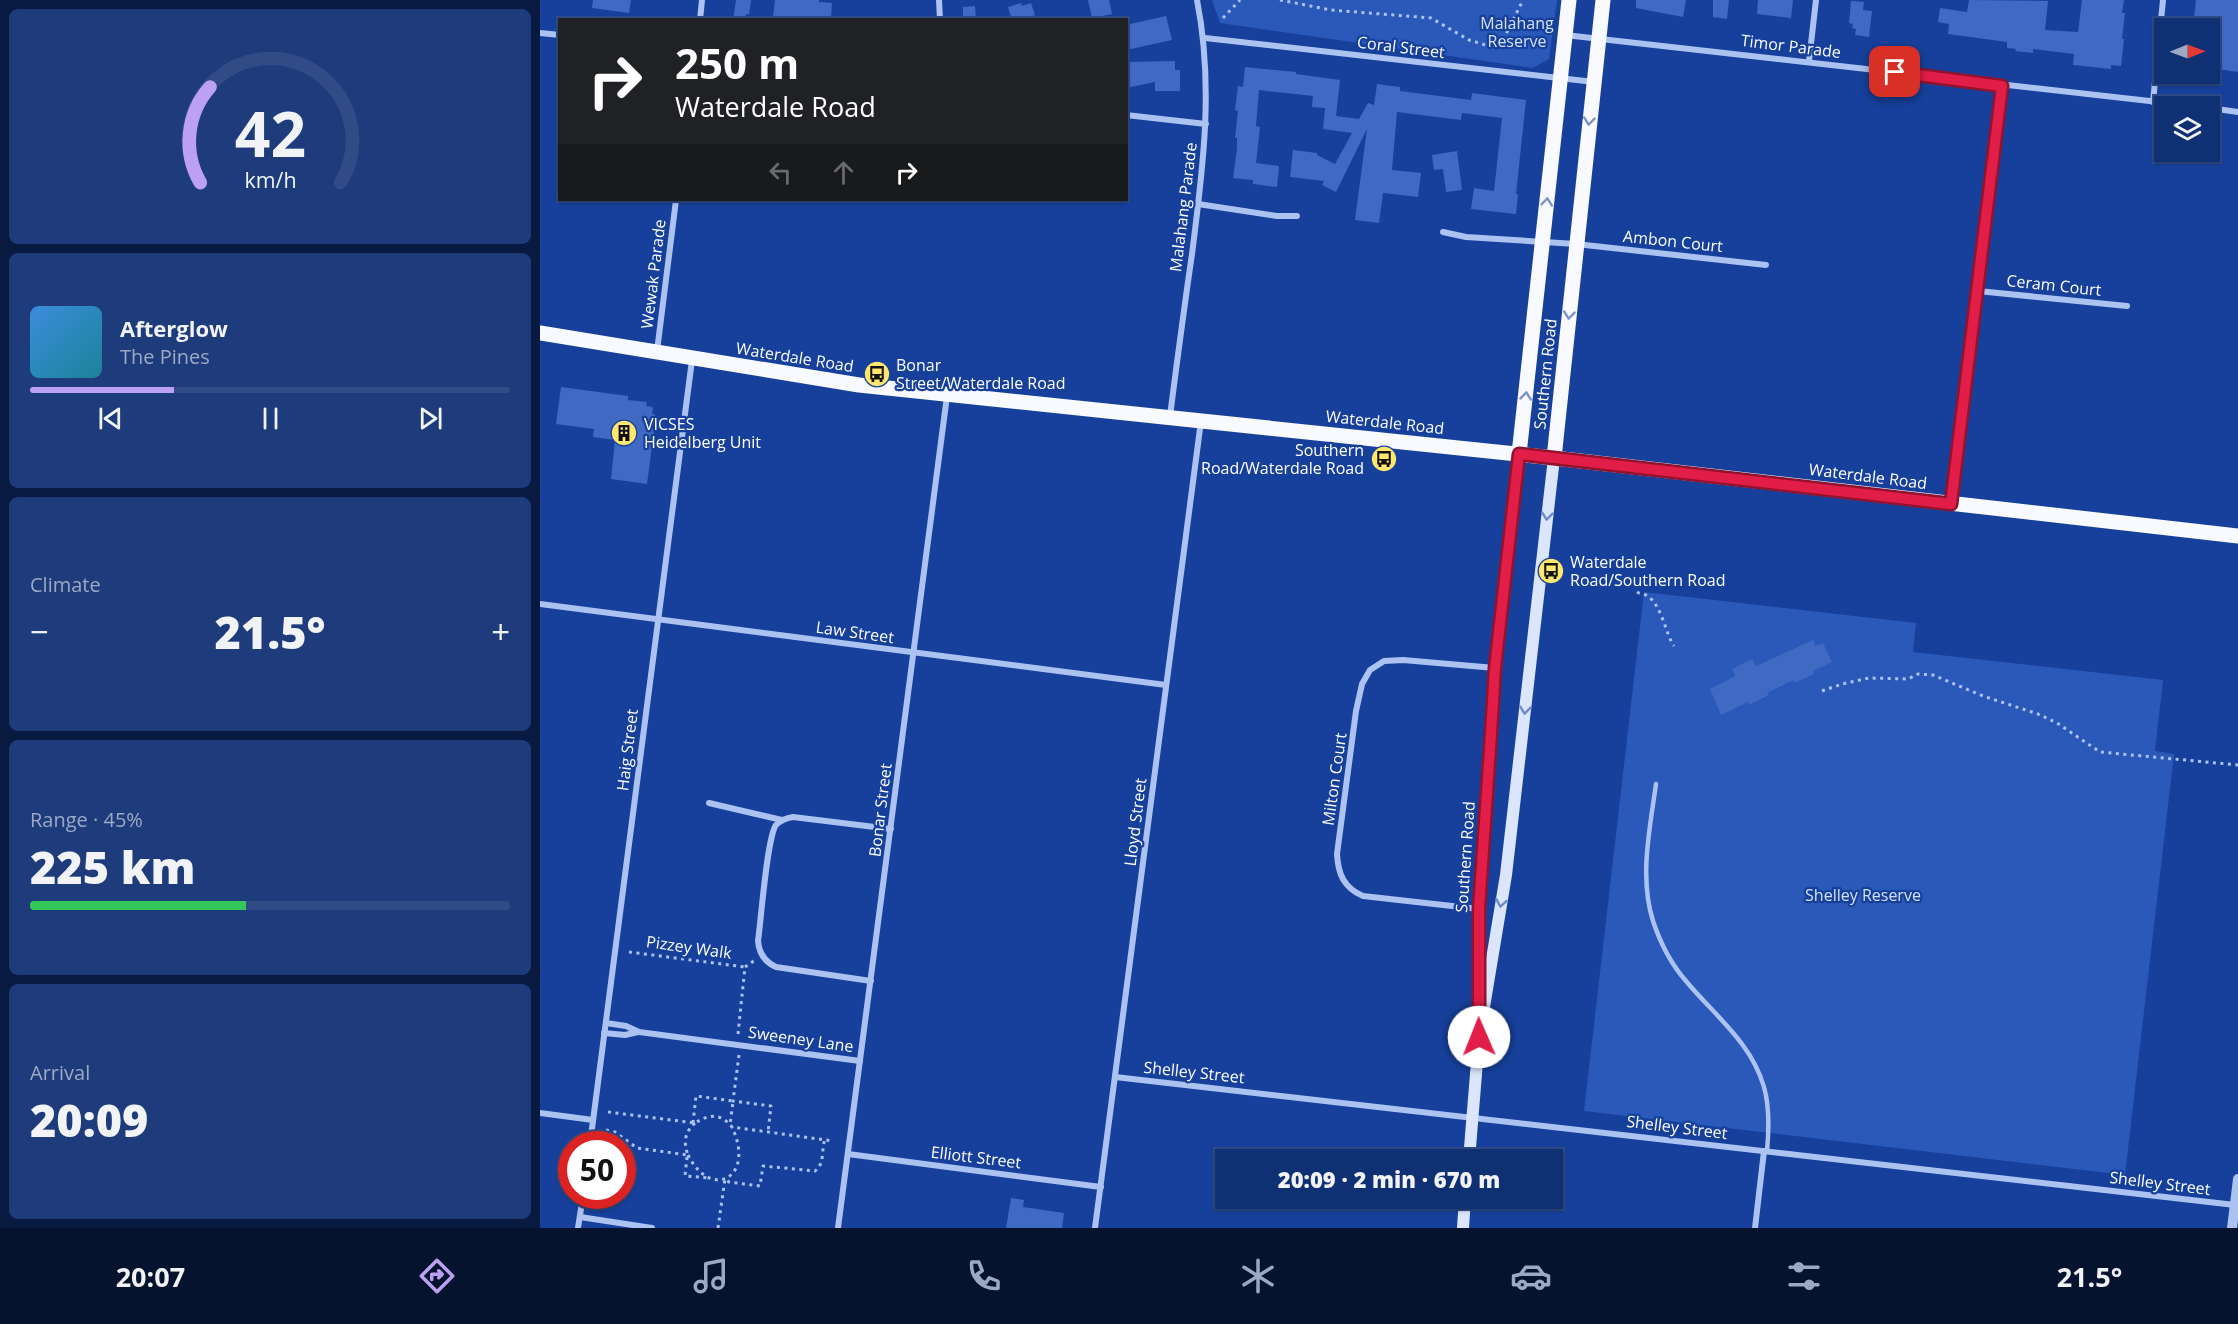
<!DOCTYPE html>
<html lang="en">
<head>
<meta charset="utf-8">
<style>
	body { margin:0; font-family:"Open Sans",sans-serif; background:#1e3c7c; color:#f1f3f6; height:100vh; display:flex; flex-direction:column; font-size:22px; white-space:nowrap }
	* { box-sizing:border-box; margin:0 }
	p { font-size:20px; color:#9ca9c5 }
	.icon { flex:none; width:33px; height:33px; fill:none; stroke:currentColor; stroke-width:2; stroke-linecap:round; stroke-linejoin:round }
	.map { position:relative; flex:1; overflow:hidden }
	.sheet { display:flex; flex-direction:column; gap:9px; padding:9px; background:#091a40; width:540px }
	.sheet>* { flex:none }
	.guide { position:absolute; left:18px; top:18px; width:570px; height:183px; border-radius:0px; box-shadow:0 2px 4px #0004,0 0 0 2px #304b86; background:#202124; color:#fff; overflow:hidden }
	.needle { width:39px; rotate:89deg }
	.tools { position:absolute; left:1614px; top:18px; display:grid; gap:12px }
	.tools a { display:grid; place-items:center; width:66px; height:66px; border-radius:0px; background:#103074; box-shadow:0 2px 4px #0004,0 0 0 2px #304b86; font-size:30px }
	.speed { position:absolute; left:18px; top:1131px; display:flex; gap:12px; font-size:30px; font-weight:700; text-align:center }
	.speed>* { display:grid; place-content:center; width:78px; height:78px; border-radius:50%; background:#103074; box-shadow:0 2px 4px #0004,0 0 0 2px #304b86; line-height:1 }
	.speed .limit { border:9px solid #d22; background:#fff; color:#111 }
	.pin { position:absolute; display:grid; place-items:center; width:51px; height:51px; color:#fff; margin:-26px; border-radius:12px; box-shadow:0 3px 9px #0006 }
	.me { position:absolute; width:66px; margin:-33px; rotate:359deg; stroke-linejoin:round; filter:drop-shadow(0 0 4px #0008) }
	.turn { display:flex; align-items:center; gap:21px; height:126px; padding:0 18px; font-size:27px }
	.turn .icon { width:78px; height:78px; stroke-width:2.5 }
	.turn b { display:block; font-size:42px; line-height:51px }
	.lanes { display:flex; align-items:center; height:57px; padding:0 18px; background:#0003; justify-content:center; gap:30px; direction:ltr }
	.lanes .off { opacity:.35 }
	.big { font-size:45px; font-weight:800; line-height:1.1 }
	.sheet .card { flex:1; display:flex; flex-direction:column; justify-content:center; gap:9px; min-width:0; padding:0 21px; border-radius:9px; background:#1e3c7c }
	.sheet .dial { align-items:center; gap:0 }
	.dial svg { height:156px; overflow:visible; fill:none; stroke:#304b86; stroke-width:7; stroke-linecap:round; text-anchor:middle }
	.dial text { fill:#f1f3f6; stroke:none }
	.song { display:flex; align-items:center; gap:18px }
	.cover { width:72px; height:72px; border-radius:9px; background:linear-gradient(135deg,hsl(210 70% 55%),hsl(190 70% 35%)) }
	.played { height:6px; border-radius:3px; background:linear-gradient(90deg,#bca0f2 30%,#304b86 30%) }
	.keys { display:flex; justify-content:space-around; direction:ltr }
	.heat { display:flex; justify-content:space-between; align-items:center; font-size:33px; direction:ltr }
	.charge { height:9px; border-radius:4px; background:linear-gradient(90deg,#34c759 45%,#304b86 0) }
	.trip { position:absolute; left:675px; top:1149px; width:348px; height:60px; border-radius:0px; background:#103074; box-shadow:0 2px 4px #0004,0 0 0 2px #304b86; font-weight:800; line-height:60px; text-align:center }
	.tabs { display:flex; height:96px; justify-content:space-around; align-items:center; background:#06132e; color:#9ca9c5 }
	.tabs .icon { width:42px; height:42px }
	.tabs .current { color:#bca0f2 }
	.tabs b { font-size:27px; color:#f1f3f6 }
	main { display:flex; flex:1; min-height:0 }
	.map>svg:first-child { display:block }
	.green { fill:#2a59b9 }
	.building { fill:#3f69c2 }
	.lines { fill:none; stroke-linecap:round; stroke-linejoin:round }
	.path { stroke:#acc3f2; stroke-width:3; stroke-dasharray:3 4.5; stroke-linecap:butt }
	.service { stroke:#acc3f2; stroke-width:4.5 }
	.minor { stroke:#acc3f2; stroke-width:6 }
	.tertiary { stroke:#acc3f2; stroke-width:10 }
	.secondary { stroke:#dbe6fc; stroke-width:12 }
	.primary { stroke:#f8faff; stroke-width:15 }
	.oneway { stroke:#7c94c8 }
	.oneway2 { stroke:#6f8bc7 }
	.route-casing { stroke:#92132f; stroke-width:15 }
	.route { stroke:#e11d48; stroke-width:10 }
	.labels { text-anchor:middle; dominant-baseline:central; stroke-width:4.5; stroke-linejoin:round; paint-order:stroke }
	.park-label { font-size:16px; fill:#d4e1fd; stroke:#16409b }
	.street-label { font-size:16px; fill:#fff; stroke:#16409b }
	.poi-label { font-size:16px; fill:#fff; stroke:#16409b; text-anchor:start }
</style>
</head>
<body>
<main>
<section class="sheet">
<div class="card dial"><svg viewBox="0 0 100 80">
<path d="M14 69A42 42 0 1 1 86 69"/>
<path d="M14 69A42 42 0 0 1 19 20" stroke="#bca0f2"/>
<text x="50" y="56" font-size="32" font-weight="700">42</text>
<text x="50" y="72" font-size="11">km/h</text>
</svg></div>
<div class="card">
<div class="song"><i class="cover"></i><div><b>Afterglow</b><p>The Pines</p></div></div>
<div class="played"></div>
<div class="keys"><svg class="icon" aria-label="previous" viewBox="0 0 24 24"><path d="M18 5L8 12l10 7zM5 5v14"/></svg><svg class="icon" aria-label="pause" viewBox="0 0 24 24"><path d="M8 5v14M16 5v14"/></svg><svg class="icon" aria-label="next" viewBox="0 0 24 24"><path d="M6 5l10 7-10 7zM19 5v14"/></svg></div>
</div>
<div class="card"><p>Climate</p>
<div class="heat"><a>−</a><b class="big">21.5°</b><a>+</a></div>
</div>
<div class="card"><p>Range · 45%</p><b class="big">225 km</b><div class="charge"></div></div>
<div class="card"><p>Arrival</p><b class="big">20:09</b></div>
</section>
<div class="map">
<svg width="1698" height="1228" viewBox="0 0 1698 1228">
	<rect width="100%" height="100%" fill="#16409b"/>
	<g class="green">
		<path d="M672,0H1017L1009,59L993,68L680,23Z"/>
		<path d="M1104,592L1376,623L1373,652L1623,680L1615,751L1634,754L1585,1175L1044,1111Z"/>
	</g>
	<g class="building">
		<path d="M53,0H91L89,13L52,8Z"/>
		<path d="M196,0H211L209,14H206L205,20H193Z"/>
		<path d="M235,0H279V2L292,3L291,17L283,16V20H240L233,17Z"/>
		<path d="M548,0H569L572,14L552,18Z"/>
		<path d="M1096,0H1146L1143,17L1096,8Z"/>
		<path d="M1173,0H1189L1187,19L1173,17Z"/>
		<path d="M1218,0H1253L1251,18L1217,14Z"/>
		<path d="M1429,0L1508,1L1505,30L1538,32L1542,0H1584L1582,13H1585L1582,39H1584L1581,66L1571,65V69L1533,65L1534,54L1493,49V53L1475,51L1476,49L1467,48V42L1408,34L1409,24L1398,22L1400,8L1427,12Z"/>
		<path d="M1656,0H1698V72L1670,68V28H1653Z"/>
		<path d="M1311,1L1324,2L1323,10L1332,11L1329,37L1315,35L1316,29L1312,28L1313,24L1309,23Z"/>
		<path d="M481,3L482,6L491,3L495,15L493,16L494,20H472L468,7Z"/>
		<path d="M435,6L436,20H423V7Z"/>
		<path d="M626,16L632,40L586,50V25Z"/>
		<path d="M635,61V70H640V91H615V82L586,88V62Z"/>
		<path d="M705,67L756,72V74L800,80L796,116L819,119L828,103L834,105L837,84L860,87V91L931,100L932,93L986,100L976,194H978L976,214L931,209L934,188L954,191L962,118L922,113L921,120L857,112L852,170L881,173L878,197L843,193L839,223L815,220L827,129L796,192L782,185L784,181L750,177L753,150L777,153V155L795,164L812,133L783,129L785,108L772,107L773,96L719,90L716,126L720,127L716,163L739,166L737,187L713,184V180L693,178L697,149V138H695L698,111L695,110L698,86L703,87Z"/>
		<path d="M917,151L922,190L906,192L903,169L894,170L892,155Z"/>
		<path d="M21,387L88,396V400L107,402L106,406L113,407L112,413L116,416L107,484L71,479L75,440L53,437L54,429L16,424Z"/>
		<path d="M1273,640L1275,646L1283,643L1292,662L1273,671L1274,674L1254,683L1253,680L1227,693L1229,695L1209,705L1208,702L1181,715L1170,689L1195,676L1192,669L1212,659L1216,666Z"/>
		<path d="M471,1198L484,1200L483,1207L524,1213L522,1228H466Z"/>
	</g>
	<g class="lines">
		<g class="path">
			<path d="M740,0L791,10L891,18L929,40L949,46L963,40L983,0"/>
			<path d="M683,18L700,0"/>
			<path d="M1097,592C1100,594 1103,594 1106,595C1122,604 1125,633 1134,646"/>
			<path d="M1282,691L1302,684L1329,678L1368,679L1378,674L1393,675L1443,696L1498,714L1517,723L1560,752L1698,765"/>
			<path d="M89,952L205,967"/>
			<path d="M205,967L215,960"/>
			<path d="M198,1034L205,967"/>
			<path d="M199,1055L193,1101L231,1106L228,1132"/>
			<path d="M68,1112L155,1123C169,1114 181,1113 192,1127L293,1141"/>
			<path d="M153,1123L156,1096L193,1101L190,1125"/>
			<path d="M66,1130L75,1132L97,1148L148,1155C143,1142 145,1132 155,1123"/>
			<path d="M148,1155C171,1201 216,1178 192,1127"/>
			<path d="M147,1157L145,1176L170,1178"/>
			<path d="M178,1228L185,1179L189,1182L220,1186L223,1166L275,1171C285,1164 281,1150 285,1139"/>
		</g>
		<path class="service" d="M1116,784C1110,828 1099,877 1113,921C1120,942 1131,964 1146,981C1174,1015 1211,1042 1224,1087C1230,1108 1229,1130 1227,1151"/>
		<g class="minor">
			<path d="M399,0L400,20"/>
			<path d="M160,20L162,0"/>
			<path d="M0,33L20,35"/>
			<path d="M1025,35L1654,106"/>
			<path d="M665,38L1054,82"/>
			<path d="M1269,61L1276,0"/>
			<path d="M1613,102L1623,0"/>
			<path d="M1670,108L1698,112"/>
			<path d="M586,115L666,124"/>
			<path d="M658,204L737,216H757"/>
			<path d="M903,232L926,237L1036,244L1226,265"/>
			<path d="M1438,291L1587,306"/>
			<path d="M117,351L136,200"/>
			<path d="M630,416C637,362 644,308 652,254C663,168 674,86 657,0"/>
			<path d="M1411,502L1462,86"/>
			<path d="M0,604L626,685"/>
			<path d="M169,803L242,820"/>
			<path d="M939,909L823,896C804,888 798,874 797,854L816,711L822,684L830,670L844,661L863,660L955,668"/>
			<path d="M331,981L236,967C225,962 219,954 218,941C221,921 227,837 236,825C241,820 246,818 253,817L351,829"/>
			<path d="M66,1023L86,1026L99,1032L320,1061"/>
			<path d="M64,1033L85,1035L98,1032"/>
			<path d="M575,1077L1695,1205"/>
			<path d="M0,1113L53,1120"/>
			<path d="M50,1144L152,360"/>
			<path d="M308,1154L561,1187"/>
			<path d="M40,1217L112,1228"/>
			<path d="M38,1228L43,1196"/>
			<path d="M298,1228L407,396"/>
			<path d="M555,1228L661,421"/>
			<path d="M1215,1228L1224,1151"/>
		</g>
		<path class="tertiary" d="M1692,1228L1698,1179"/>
		<g class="secondary">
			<path d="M939,1006V909L955,668L979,454"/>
			<path d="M929,1160L939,1037L966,875L1014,458"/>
			<path d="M923,1228L925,1198"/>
		</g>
		<g class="primary">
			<path d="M0,333L319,385L1014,458L1698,536"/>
			<path d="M979,454L1029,0"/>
			<path d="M1014,458L1063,0"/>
		</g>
	</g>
	<defs><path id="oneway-chevron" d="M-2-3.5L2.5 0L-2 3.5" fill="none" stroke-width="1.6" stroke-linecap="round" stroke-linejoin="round" transform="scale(1.5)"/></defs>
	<g class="oneway">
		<use href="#oneway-chevron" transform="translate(1049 121) rotate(96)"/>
		<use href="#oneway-chevron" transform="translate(1007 202) rotate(-84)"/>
		<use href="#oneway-chevron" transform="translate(1029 315) rotate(96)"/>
		<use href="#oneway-chevron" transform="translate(986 396) rotate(-84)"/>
	</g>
	<g class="oneway2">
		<use href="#oneway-chevron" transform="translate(1007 516) rotate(96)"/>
		<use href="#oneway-chevron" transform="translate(985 710) rotate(96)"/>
		<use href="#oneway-chevron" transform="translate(961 903) rotate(100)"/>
	</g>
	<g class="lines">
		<g class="route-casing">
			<path id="route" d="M939,1037V909L951,734L955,668L979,454L1411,504L1462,86L1355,72"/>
		</g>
		<use href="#route" class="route"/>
	</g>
	<defs>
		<g id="bus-disc" transform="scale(1.35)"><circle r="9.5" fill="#ffe76e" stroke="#16409b"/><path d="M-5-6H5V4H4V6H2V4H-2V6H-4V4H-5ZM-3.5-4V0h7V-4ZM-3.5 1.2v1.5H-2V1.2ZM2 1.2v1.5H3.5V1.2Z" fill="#111"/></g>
		<g id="building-disc" transform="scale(1.35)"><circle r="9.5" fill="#ffe76e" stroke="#16409b"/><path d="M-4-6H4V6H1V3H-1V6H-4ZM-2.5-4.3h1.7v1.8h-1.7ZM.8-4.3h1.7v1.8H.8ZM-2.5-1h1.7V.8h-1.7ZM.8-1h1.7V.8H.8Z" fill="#111"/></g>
	</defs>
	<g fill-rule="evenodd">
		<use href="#bus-disc" x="337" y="374"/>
		<use href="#building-disc" x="84" y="433"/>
		<use href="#bus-disc" x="844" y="459"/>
		<use href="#bus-disc" x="1011" y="571"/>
	</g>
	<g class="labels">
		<g class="park-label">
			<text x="977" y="23">Malahang<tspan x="977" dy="18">Reserve</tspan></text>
			<text x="1323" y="895">Shelley Reserve</text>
		</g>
		<g class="street-label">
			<text transform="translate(1251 46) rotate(7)">Timor Parade</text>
			<text transform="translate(861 47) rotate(7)">Coral Street</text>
			<text transform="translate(643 207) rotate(-83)">Malahang Parade</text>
			<text transform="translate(1133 241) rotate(6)">Ambon Court</text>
			<text transform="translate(113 274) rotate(-83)">Wewak Parade</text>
			<text transform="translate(1514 285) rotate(6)">Ceram Court</text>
			<text transform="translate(255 357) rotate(9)">Waterdale Road</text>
			<text transform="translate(1005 374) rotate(-84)">Southern Road</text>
			<text transform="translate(845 422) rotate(6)">Waterdale Road</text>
			<text transform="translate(1328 476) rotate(7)">Waterdale Road</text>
			<text transform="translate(315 632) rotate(8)">Law Street</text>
			<text transform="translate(87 750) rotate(-83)">Haig Street</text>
			<text transform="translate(794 779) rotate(-82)">Milton Court</text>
			<text transform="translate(340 810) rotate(-83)">Bonar Street</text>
			<text transform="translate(595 822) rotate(-83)">Lloyd Street</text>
			<text transform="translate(925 857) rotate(-86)">Southern Road</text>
			<text transform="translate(149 947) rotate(8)">Pizzey Walk</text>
			<text transform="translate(261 1039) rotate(8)">Sweeney Lane</text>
			<text transform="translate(654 1072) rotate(6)">Shelley Street</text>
			<text transform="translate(1137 1127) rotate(7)">Shelley Street</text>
			<text transform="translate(436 1157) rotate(7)">Elliott Street</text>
			<text transform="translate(1620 1183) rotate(7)">Shelley Street</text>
		</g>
		<g class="poi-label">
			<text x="356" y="365">Bonar<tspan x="356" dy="18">Street/Waterdale Road</tspan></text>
			<text x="104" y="424">VICSES<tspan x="104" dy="18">Heidelberg Unit</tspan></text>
			<text x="824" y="450" text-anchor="end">Southern<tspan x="824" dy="18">Road/Waterdale Road</tspan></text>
			<text x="1030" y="562">Waterdale<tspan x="1030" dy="18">Road/Southern Road</tspan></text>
		</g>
	</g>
</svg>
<div class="tools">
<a><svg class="needle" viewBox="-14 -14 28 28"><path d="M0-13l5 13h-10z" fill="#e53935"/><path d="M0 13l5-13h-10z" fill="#9ca9c5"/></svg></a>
<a><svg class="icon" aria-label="layers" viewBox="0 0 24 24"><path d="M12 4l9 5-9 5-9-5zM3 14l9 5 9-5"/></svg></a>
</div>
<div class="speed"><div class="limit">50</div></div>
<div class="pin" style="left:1355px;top:72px;background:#d93025"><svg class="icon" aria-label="arrive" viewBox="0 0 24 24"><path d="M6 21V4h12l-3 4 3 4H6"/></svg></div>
<svg class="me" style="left:939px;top:1037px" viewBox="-20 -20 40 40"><circle r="19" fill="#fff"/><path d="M0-13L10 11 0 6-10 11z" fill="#e11d48"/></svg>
<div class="trip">20:09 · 2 min · 670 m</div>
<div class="guide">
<div class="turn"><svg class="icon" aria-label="right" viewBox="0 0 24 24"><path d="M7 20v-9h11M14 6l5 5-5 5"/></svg><div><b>250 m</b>Waterdale Road</div></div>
<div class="lanes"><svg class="icon off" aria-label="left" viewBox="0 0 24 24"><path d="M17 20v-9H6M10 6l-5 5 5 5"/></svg><svg class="icon off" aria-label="ahead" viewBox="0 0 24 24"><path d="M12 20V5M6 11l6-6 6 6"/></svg><svg class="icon" aria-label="right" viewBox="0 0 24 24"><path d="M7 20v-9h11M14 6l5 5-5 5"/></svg></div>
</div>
</div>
</main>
<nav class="tabs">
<b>20:07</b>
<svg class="icon current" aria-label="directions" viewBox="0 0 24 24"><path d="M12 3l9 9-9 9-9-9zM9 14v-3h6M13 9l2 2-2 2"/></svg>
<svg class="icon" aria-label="music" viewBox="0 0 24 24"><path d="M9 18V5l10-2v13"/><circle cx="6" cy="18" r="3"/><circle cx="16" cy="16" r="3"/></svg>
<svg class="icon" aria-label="phone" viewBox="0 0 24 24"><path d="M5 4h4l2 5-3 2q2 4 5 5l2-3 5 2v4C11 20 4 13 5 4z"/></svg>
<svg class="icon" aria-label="climate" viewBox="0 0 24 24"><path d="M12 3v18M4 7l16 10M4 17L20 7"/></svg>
<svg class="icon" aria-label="car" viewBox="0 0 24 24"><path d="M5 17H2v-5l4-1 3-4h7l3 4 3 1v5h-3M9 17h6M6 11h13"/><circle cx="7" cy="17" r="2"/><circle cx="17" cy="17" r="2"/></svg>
<svg class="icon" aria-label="filters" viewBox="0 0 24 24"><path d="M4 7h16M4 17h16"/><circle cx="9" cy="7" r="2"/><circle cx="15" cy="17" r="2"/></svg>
<b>21.5°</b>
</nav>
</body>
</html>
